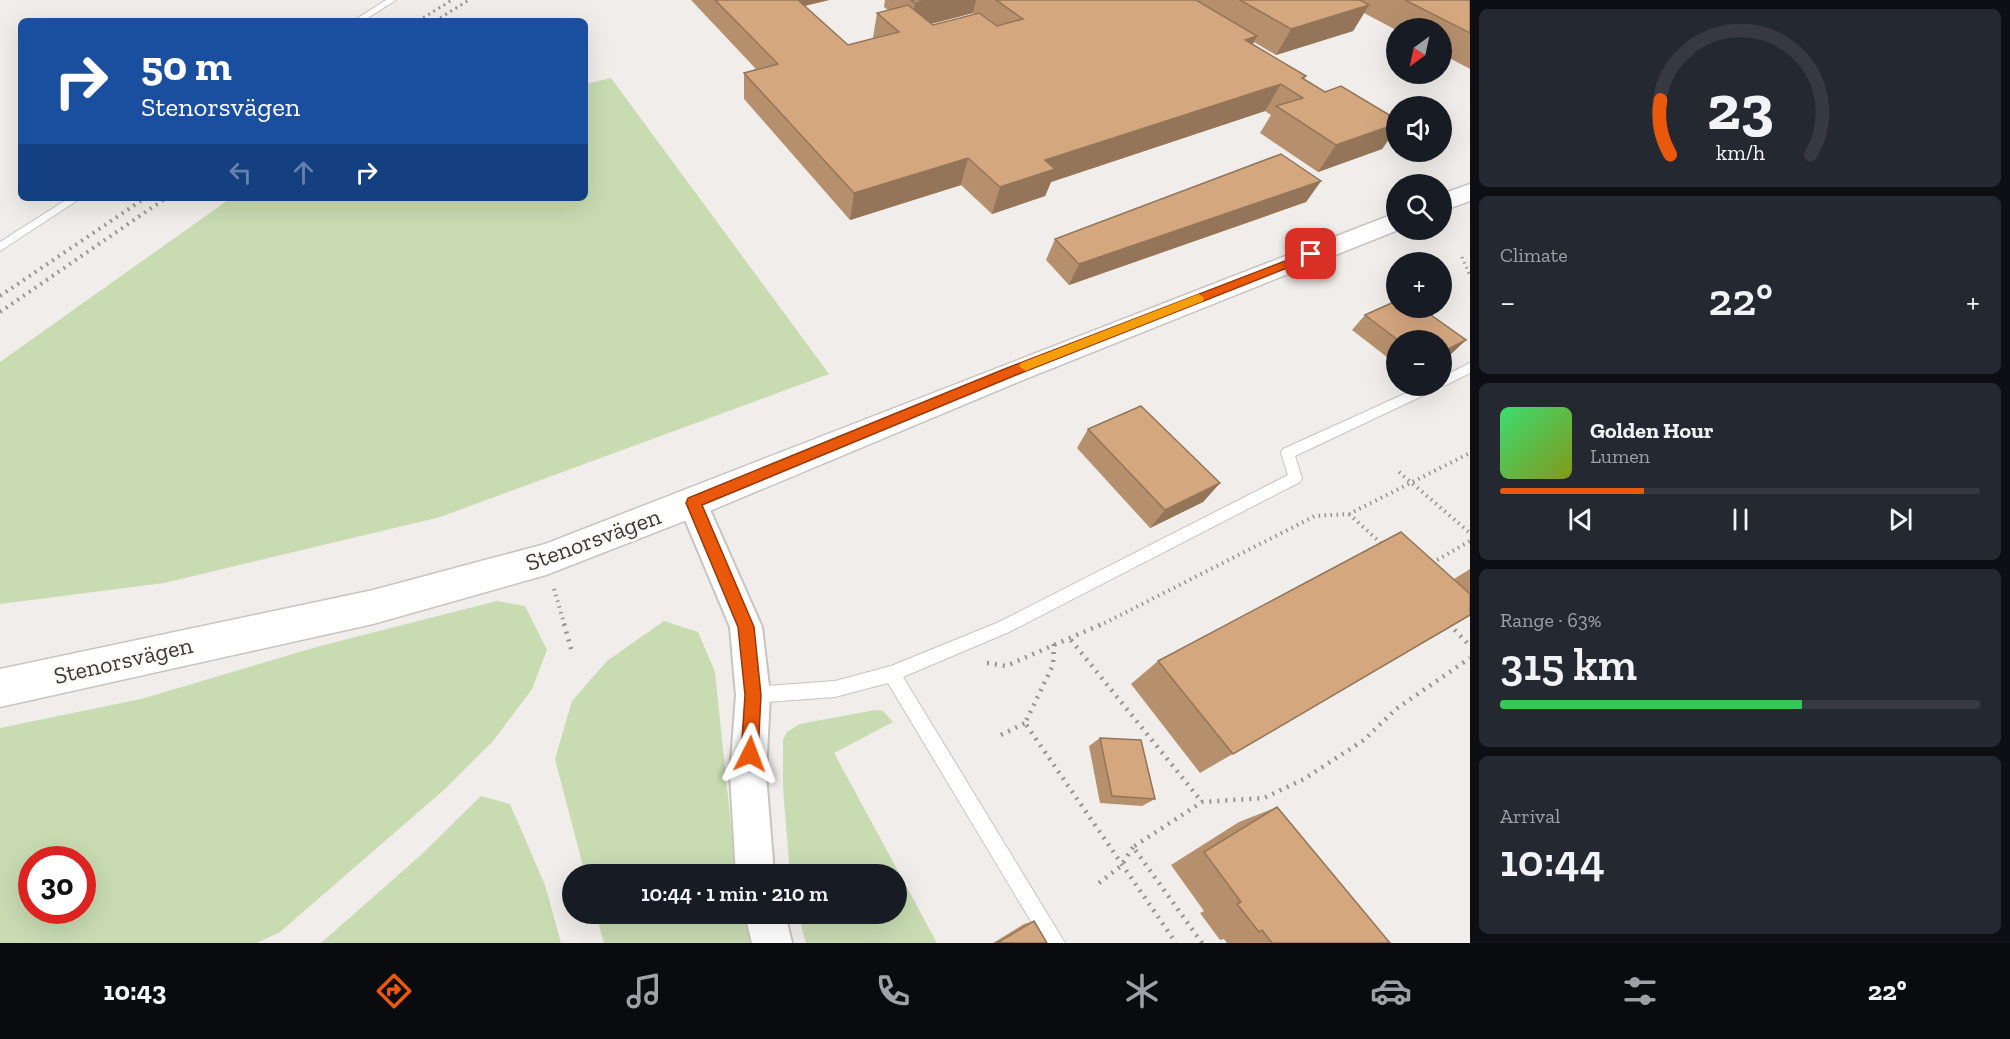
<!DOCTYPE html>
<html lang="en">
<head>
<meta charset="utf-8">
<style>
	body { margin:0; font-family:"Zilla Slab",serif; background:#242831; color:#f1f3f6; height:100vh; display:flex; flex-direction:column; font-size:22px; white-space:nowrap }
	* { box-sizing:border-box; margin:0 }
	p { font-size:20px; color:#9ea1a6 }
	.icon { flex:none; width:33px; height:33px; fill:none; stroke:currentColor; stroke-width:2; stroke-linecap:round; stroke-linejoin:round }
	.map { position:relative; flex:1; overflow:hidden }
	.panel { display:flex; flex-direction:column; gap:9px; padding:9px; background:#0d0f14; width:540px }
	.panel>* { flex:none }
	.guide { position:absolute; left:18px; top:18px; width:570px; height:183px; border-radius:9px; box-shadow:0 6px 24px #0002; background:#1a4fa0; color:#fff; overflow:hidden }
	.needle { width:39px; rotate:213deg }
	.fabs { position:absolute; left:1386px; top:18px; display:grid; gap:12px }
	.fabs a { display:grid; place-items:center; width:66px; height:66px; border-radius:50%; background:#171b24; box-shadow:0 6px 24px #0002; font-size:30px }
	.speed { position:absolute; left:18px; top:846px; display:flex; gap:12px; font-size:30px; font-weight:700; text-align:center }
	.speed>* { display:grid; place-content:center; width:78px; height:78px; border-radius:50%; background:#171b24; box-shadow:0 6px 24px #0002; line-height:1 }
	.speed .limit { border:9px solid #d22; background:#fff; color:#111 }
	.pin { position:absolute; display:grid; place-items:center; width:51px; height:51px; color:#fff; margin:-26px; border-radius:12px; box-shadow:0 3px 9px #0006 }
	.me { position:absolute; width:66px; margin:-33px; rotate:3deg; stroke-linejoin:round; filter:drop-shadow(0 0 4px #0008) }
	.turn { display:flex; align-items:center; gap:21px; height:126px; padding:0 24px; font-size:27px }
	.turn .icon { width:78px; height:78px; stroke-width:2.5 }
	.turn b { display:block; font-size:42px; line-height:51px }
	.lanes { display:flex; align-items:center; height:57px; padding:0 24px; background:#0003; justify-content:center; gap:30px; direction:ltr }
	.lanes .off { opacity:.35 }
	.big { font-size:45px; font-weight:600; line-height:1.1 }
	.panel .tile { flex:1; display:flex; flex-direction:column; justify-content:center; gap:9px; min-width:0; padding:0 21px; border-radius:9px; background:#242831 }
	.panel .dial { align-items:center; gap:0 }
	.dial svg { height:156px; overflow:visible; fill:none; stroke:#363941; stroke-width:7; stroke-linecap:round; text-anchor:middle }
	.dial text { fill:#f1f3f6; stroke:none }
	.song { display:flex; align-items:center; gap:18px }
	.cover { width:72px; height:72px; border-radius:9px; background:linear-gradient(135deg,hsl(140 70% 55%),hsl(70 70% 35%)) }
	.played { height:6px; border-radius:3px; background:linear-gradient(90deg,#ea580c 30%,#363941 30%) }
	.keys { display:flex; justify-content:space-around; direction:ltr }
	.heat { display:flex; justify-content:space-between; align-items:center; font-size:33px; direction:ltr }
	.charge { height:9px; border-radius:4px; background:linear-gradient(90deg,#34c759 63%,#363941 0) }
	.trip { position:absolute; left:562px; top:864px; width:345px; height:60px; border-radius:30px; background:#171b24; box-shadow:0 6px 24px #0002; font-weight:600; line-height:60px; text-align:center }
	.menu { display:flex; height:96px; justify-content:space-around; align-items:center; background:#090b0e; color:#9ea1a6 }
	.menu .icon { width:42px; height:42px }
	.menu .on { color:#ea580c }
	.menu b { font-size:27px; color:#f1f3f6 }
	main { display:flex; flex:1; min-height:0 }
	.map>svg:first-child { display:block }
	.green { fill:#c8dbb1; fill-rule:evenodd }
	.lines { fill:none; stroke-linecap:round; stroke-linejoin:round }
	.lane-casing { stroke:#c7c4c1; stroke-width:2 }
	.street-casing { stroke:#c7c4c1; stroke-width:4 }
	.secondary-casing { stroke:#c7c4c1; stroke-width:3 }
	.path-far2 { stroke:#969492; stroke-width:3; stroke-dasharray:1.5 4; stroke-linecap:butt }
	.path-far1 { stroke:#969492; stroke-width:4; stroke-dasharray:1.5 4.5; stroke-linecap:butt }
	.path { stroke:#969492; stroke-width:4.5; stroke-dasharray:2 6; stroke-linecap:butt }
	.lane { fill:#fff; fill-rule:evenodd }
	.street { fill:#fff; fill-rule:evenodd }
	.secondary { fill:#fff; fill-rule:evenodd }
	.rail-far1 { stroke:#999694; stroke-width:3; stroke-dasharray:2 4; stroke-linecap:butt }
	.rail { stroke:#999694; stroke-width:4; stroke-dasharray:2 5; stroke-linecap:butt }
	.wall { fill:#b6906d; fill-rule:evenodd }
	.shaded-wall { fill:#947559 }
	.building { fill:#d4a77f; stroke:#947559; stroke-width:1.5 }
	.route { fill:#ea580c; stroke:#983908; stroke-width:1.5 }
	.slow { fill:#f59e0b }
	.labels { text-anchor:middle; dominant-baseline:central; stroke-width:5; stroke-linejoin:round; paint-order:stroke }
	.street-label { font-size:24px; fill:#3c3a39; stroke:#fefaf7 }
</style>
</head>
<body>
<main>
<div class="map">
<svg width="1470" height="943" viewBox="0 0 1470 943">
	<rect width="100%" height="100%" fill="#f0edea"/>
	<g class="green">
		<path d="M611,78L829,374L440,517L164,583L0,604V362L231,198H585V84Z"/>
		<path d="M497,601L525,606L547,650L532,689L493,741L445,789L280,932L257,943H0V728L141,699L320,646ZM32,860H82V910H32Z"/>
		<path d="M664,621L698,632L715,672L736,874H585L555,759L572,701L607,661Z"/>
		<path d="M875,710L883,711L893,722L834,753L937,943H806L798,914H897V874H790L783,788V740L787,732L800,724Z"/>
		<path d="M481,796L510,804L545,885L561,943H321L422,854Z"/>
		<path d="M596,914H745L752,943H604Z"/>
	</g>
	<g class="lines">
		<g class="lane-casing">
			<g id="lane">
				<path d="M386,0H396L363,21H353Z"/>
				<path d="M69,198H81L0,251V242Z"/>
				<path d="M1470,363V373L1446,385L1439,386L1437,389L1295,456L1302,478L1300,482L1009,632L903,677L1065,943H1044L888,683L835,697L753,703L747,701L745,695L747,689L753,687L835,681L891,666L999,622L1288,475L1281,453L1283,449L1422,386H1442V377Z"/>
			</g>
		</g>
		<g class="street-casing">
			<g id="street">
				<path d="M693,491L703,494L762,627L770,695L766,774L774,874H736L730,774L736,695L730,627L678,503L683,494Z"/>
				<path d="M745,914H785L792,943H752Z"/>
			</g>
		</g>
		<g class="secondary-casing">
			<g id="secondary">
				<path d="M1470,184V201L1442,211V194Z"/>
				<path d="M1396,213L1398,230L1023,380L705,513L546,575L373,624L0,707V669L373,590L545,544Z"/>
			</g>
		</g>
		<path class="path-far2" d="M1462,257L1470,276"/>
		<g class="path-far1">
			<path d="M1399,472L1470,533"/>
			<path d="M1349,514L1384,546"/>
			<path d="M1432,563L1470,541"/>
			<path d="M554,589L565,626"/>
			<path d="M1449,624L1451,626"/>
			<path d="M1099,626L1315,516L1349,514L1470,453"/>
		</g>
		<g class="path">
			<path d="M564,624L572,652"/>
			<path d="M1449,624L1470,646"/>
			<path d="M1071,640L1202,802"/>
			<path d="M1054,644L1053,665L1025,723L1176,943"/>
			<path d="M987,663L1006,666L1102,624"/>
			<path d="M1001,735L1025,723"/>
			<path d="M1099,883L1121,866L1133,847"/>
			<path d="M1202,943L1133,847L1202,802L1264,798L1304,779L1364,740L1396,709L1470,658"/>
		</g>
		<use href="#lane" class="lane"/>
		<use href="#street" class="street"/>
		<use href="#secondary" class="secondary"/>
		<g class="rail-far1">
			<path d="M418,21L452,0"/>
			<path d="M435,21L469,0"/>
		</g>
		<g class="rail">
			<path d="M0,296L145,198"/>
			<path d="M0,312L166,198"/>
		</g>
	</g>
	<g class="wall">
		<path d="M691,0H829L805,6L848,45L873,38L877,13L888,10L884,7L885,0H1470V69L1442,54V28H1396V30L1364,13L1353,31L1276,55L1254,42L1253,44L1306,76L1304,79L1325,92L1396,119V129L1382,149L1318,172L1260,133L1271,115L1265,111L1051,182L1045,196L992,214L961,185L850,220L744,99V73L756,69ZM973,13L974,14L933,25L931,24Z"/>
		<path d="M1321,181L1306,202L1069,285L1046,260L1055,239Z"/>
		<path d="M1396,301V308H1421L1466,340L1451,354L1442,359V340H1396V364L1352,330L1365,315Z"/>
		<path d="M1088,429L1220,483L1203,502L1150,528L1077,448Z"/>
		<path d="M1470,569V616L1200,773L1131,684L1158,661L1454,579Z"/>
		<path d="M1100,738L1155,799L1142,806L1100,803L1089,746Z"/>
		<path d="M1277,807L1390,943H1227L1224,939L1220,940L1200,913L1204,911L1171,865L1239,822Z"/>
		<path d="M1034,921L1047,943H993L1024,924Z"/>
	</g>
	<g class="shaded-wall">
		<path d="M782,0H829L781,11Z"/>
		<path d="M928,0H976L973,13L911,29L915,3Z"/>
		<path d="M1369,5L1353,31L1276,55L1291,29Z"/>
		<path d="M1257,36L1243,63L1245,40Z"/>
		<path d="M1281,84L1265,111L1051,182L1045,196L992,214L1000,187L1045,160Z"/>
		<path d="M1396,124V129L1382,149L1318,172L1336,145Z"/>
		<path d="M968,158L961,185L850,220L854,193Z"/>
		<path d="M1321,181L1306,202L1069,285L1079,264Z"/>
		<path d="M1466,340L1451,354L1442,359V352Z"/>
		<path d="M1220,483L1203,502L1150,528L1165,510Z"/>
	</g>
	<g class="building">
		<path d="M715,0H798L848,45L899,32L877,13L908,5L933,25L979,13L997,26L1023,19L996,0H1196L1257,36L1245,40L1306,76L1302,78L1325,92L1341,86L1396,119V124L1336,145L1276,106L1303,98L1281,84L1045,160L1055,169L1000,187L968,158L854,193L744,73L778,64Z"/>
		<path d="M911,0H928L915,3Z"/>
		<path d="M1240,0H1360L1369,5L1291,29Z"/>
		<path d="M1405,0H1470V33Z"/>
		<path d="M1281,154L1321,181L1079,264L1055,239Z"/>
		<path d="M1396,301V308H1421L1466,340L1442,352V340H1398L1365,315Z"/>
		<path d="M1141,406L1220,483L1165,510L1088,429Z"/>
		<path d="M1401,532L1470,594V615L1233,754L1158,661Z"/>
		<path d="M1100,738L1141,740L1155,799L1112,796Z"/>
		<path d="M1277,807L1390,943H1272L1262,930L1259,932L1237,904L1241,902L1204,852Z"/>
		<path d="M1034,921L1047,943H997Z"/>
	</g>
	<path class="route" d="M1311,251L1317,254L1315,257L1016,375L702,505L754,627L761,695L758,754L756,760L750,763L744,760L741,754L745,695L738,627L686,503L688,498L1007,368Z"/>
	<path class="slow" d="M1199,294L1204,298L1203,301L1030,369L1026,371L1019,366L1021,363Z"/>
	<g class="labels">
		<g class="street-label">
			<text transform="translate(593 539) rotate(-20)">Stenorsvägen</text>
			<text transform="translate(123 660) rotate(-13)">Stenorsvägen</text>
		</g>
	</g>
</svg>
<div class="fabs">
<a><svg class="needle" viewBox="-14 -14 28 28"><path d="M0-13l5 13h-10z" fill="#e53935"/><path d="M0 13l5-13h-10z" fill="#9ea1a6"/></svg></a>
<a><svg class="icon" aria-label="sound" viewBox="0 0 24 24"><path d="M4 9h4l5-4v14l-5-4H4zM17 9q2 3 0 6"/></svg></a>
<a><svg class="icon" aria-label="search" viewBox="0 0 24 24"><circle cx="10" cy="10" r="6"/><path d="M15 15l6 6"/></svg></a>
<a>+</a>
<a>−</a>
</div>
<div class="speed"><div class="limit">30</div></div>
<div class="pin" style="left:1311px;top:254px;background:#d93025"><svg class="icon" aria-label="arrive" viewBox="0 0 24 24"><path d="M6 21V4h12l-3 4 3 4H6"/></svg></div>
<svg class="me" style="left:750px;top:754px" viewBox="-20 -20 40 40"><path d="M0-17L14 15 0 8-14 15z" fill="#ea580c" stroke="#fff" stroke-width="4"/></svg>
<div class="trip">10:44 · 1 min · 210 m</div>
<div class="guide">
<div class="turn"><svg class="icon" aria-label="right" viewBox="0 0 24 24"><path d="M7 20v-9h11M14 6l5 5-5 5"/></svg><div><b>50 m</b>Stenorsvägen</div></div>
<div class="lanes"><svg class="icon off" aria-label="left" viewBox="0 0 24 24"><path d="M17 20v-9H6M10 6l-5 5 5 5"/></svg><svg class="icon off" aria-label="ahead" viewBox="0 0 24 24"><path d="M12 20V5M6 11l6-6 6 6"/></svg><svg class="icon" aria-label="right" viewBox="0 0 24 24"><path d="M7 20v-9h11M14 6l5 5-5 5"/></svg></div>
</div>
</div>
<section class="panel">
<div class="tile dial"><svg viewBox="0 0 100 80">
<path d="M14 69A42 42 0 1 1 86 69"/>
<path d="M14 69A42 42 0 0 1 9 41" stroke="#ea580c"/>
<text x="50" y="56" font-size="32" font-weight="700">23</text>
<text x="50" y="72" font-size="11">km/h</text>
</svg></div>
<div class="tile"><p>Climate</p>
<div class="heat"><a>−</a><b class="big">22°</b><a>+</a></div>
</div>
<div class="tile">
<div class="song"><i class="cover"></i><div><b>Golden Hour</b><p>Lumen</p></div></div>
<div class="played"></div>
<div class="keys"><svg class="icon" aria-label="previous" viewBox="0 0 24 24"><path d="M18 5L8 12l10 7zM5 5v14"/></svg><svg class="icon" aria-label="pause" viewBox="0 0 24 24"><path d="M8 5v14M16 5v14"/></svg><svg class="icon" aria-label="next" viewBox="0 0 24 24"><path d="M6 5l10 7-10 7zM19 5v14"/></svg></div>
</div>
<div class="tile"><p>Range · 63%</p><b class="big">315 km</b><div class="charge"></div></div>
<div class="tile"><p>Arrival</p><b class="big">10:44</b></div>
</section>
</main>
<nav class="menu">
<b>10:43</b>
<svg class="icon on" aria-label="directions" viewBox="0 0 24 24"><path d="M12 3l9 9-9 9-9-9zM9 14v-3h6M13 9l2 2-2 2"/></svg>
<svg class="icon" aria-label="music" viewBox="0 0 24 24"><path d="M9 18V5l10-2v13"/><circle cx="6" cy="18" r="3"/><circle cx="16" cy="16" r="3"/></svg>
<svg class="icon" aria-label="phone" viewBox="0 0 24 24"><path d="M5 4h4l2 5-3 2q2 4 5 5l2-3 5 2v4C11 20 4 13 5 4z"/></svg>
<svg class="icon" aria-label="climate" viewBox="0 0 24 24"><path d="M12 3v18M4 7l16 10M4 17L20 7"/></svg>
<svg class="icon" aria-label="car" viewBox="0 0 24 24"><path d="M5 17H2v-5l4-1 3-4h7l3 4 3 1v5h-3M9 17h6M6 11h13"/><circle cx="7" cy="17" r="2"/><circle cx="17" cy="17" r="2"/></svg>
<svg class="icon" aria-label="filters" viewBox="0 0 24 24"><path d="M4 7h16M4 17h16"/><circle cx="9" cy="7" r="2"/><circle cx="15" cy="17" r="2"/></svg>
<b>22°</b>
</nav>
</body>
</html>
